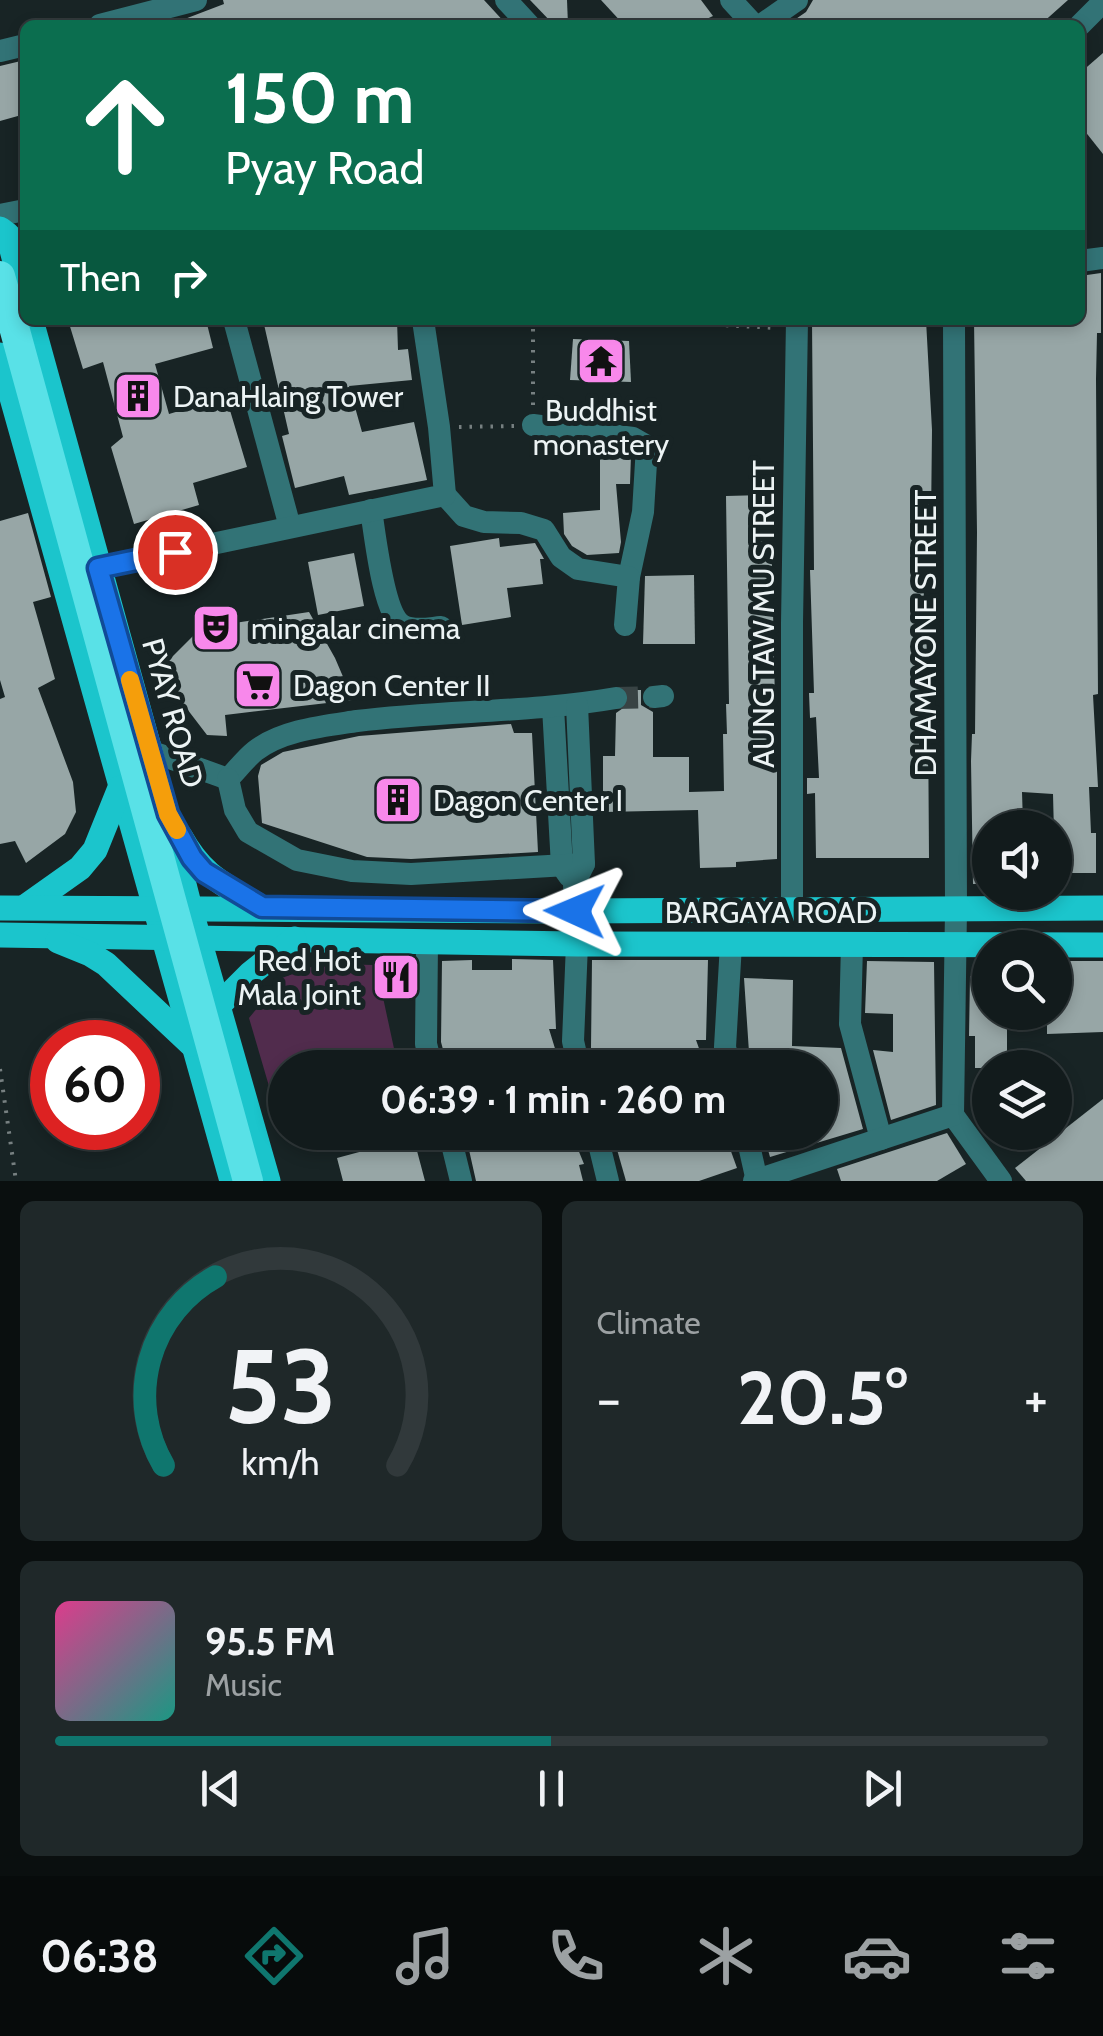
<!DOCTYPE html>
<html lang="en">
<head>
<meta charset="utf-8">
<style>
	body { margin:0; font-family:Cabin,sans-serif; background:#1f2829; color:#f1f3f6; height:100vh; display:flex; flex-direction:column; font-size:38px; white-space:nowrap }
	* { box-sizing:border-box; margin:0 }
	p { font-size:32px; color:#9ca1a3 }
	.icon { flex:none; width:55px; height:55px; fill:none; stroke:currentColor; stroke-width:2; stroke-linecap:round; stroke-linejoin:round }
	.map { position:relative; height:1181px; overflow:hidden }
	.sheet { display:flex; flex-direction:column; gap:20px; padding:20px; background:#0a0f0f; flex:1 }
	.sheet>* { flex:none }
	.guide { position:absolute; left:20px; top:20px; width:1065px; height:305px; border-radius:15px; box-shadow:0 5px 15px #0003,0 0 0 2px #31393b; background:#0b6e4f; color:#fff; overflow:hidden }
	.controls { position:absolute; left:972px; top:810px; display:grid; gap:20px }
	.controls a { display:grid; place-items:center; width:100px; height:100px; border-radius:50%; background:#121b1c; box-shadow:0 5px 15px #0003,0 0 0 2px #31393b; font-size:50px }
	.speed { position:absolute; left:30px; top:1020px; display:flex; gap:20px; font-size:50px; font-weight:700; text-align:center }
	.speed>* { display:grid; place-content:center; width:130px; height:130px; border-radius:50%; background:#121b1c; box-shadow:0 5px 15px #0003,0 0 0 2px #31393b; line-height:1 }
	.speed .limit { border:15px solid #d22; background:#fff; color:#111 }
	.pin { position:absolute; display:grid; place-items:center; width:85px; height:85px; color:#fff; margin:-42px; border:5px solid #fff; border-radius:50%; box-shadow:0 2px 10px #0007 }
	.me { position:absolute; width:110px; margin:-55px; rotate:271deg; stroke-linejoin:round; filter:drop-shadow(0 0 8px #0008) }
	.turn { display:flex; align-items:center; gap:35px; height:210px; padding:0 40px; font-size:45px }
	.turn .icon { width:130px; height:130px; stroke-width:2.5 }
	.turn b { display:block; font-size:70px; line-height:85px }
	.then { display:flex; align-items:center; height:95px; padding:0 40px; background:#0003; gap:20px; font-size:38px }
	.big { font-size:75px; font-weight:700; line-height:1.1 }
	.sheet .tile { flex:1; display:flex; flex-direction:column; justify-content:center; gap:15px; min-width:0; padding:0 35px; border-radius:15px; background:#1f2829 }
	.sheet .dial { align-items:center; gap:0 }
	.dial svg { height:260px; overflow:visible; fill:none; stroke:#31393b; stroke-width:7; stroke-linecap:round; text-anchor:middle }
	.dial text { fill:#f1f3f6; stroke:none }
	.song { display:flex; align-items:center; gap:30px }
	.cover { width:120px; height:120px; border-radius:15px; background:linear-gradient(135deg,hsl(330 70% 55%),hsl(170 70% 35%)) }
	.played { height:10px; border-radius:5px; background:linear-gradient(90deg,#0f766e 50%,#31393b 50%) }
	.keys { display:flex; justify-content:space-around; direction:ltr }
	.heat { display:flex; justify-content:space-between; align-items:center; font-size:55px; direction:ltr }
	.sheet .tiles { flex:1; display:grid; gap:20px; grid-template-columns:1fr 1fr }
	.tile:last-child { grid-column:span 2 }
	.trip { position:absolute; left:268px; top:1050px; width:570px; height:100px; border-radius:50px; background:#121b1c; box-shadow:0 5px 15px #0003,0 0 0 2px #31393b; font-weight:700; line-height:100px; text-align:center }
	.menu { display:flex; height:160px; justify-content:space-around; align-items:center; background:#070b0b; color:#9ca1a3 }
	.menu .icon { width:70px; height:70px }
	.menu .current { color:#0f766e }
	.menu b { font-size:45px; color:#f1f3f6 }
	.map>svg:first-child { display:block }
	.park { fill:#512c4d }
	.building { fill:#97a6a6 }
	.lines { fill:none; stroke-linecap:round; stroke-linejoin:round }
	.minor-tunnel { stroke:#384344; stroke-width:22; stroke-dasharray:22 11; stroke-linecap:butt }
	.path { stroke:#778081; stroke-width:4; stroke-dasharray:2.5 8; stroke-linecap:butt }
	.minor { stroke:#327376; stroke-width:22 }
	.major { stroke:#1bc5cc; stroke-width:25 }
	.highway-bridge { stroke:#59e1e7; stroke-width:30 }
	.route-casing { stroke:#114b97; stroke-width:25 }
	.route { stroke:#1a73e8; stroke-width:18 }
	.slow { stroke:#f59e0b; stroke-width:18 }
	.labels { text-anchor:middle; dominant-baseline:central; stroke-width:10; stroke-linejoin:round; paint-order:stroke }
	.poi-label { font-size:30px; fill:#ecf3f4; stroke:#182425; text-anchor:start }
	.street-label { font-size:30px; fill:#ecf3f4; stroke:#182425 }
</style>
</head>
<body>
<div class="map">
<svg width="1103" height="1181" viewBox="0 0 1103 1181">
	<rect width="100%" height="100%" fill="#182425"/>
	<path class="park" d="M319,964L376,965L398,1067L285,1068V1108L276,1110L249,1018L282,978Z"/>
	<g class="building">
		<path d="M223,0H484L507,25H371L370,22L346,25H169L224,4Z"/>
		<path d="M530,0H567L568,25H554Z"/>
		<path d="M601,0H701L713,16L694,25H624Z"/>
		<path d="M813,0H1068L1040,25H787L806,12Z"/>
		<path d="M1103,53V154L1080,125V73Z"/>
		<path d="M25,60V114L0,121V66Z"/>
		<path d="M1101,273V333H1097L1096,379L1098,694L1093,695L1098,787H1089L1091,833H1096V873H1055L1053,794L1022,792L1023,824L990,828V884H973L971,761L972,734H975L977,532L974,320H1080V276Z"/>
		<path d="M68,320H206L213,348L155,364L169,414L226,397L247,467L193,483L199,505L134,524L111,447L123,437L103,362L83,369Z"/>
		<path d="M263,320H397L398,350L408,349L412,380L349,386L362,432L414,422L427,480L349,495L344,476L295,488L282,436L289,434Z"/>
		<path d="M812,320H926L932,430L931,523H928V561H922L927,654L921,655L923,711H928L929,858H816L815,793L807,794V778H819L816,717L810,718L809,693H814L810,570H814Z"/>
		<path d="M573,339L629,341L631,382L570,380Z"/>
		<path d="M600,449L631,454L630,484H616L621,542L619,553L587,555L572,546L564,534L563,513L600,510Z"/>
		<path d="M766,495V539H771L772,567L775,702H773V731H769L770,767H777V859L736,862V867L700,868L698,810L603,812V756H615L616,713L629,704L628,690H641V705L653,712V757H689V792L724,791L723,734H727L726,704H729L726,496Z"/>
		<path d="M28,513L51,597L33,602L55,679L38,688L73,782L76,812L65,834L26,863L15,841L0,844V699L5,697L0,680V521Z"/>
		<path d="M499,538L500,547L535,543L544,559H540L543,584L507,588L511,617L462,625L450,546Z"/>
		<path d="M354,553L364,606L318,615L308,562Z"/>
		<path d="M694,575L695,644H643L645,576Z"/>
		<path d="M309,612L335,658L353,700L225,715L227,736L207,735L158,671L201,628Z"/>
		<path d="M511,724L514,733H532L538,852L411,859L367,857L262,823L258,776L261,765L283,752L359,736Z"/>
		<path d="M512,959L553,960L556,1029H549L561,1068H448L441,1042L442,961L472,960V970H512Z"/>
		<path d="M592,960H708L706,1040H696L706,1068H598L591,1048Z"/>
		<path d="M867,961L934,962L936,1105L891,1120L873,1050L893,1052V1014L865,1013Z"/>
		<path d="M1055,961H1103V1032L1047,1034V1012H1055Z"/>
		<path d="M970,976H990V1012H1007V1068H975V1036H969Z"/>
		<path d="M744,978L793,980L792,1046L841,1048L863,1129L770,1157L763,1132H820V1068H745L742,1053L749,1052Z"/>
		<path d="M1103,1099V1181H1026L1015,1168Z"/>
		<path d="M358,1132H412L425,1181H343L337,1158L363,1151Z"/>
		<path d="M465,1132H571L584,1164L579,1165L583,1181H476Z"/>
		<path d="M612,1132H724L737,1168L699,1181H626Z"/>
		<path d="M947,1133L966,1164L937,1181H841L837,1169Z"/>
	</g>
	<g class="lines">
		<path class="minor-tunnel" d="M616,698L654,697"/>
		<g class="path">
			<path d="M621,320L777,328"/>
			<path d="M533,405V324L538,320"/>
			<path d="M459,427L514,426"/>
			<path d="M0,1069L16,1181"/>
		</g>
		<g class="minor">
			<path d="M506,0L529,25"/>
			<path d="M731,0L754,25"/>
			<path d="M100,25L196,0"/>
			<path d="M761,25L797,0"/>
			<path d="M1080,25L1103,2"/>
			<path d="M0,51L25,45"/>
			<path d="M0,215L25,210"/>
			<path d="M1080,261L1103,258"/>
			<path d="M234,320L290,527"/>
			<path d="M954,320L956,909L953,1115L1001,1181"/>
			<path d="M533,425L633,438L647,446L643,512L629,577"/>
			<path d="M445,495L464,516L484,522L521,523L544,530L561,557L578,569L629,577L625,625"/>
			<path d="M371,510C375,534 383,613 402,625C413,632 429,628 441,627"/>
			<path d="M98,568L445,495L439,427L423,320"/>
			<path d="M654,697L663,696"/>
			<path d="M553,707L562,866L569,876"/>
			<path d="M150,751L228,779"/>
			<path d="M228,779C237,770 245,759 255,751C282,730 324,726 357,721C443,710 530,713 616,698"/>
			<path d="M228,779L235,810L248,832L297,860L352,871L411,874L584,864"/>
			<path d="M792,909V623L797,320"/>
			<path d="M575,911L574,884L584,864L577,705"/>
			<path d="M427,943L426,1044L432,1068"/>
			<path d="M577,944L573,1041L579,1068"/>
			<path d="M852,944L850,1024L881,1139"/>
			<path d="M730,1068L725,1047L731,944"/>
			<path d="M449,1132L461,1181"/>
			<path d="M596,1132L608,1181"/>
			<path d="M746,1132L757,1181"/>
			<path d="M754,1181L953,1115"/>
		</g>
		<g class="major">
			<path d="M0,229L8,235L25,299"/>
			<path d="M31,320L150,751L190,908L268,1181"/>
			<path d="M0,355L232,1181"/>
			<path d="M180,836C202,876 223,884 261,907"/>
			<path d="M25,907L80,868L95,850L120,788"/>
			<path d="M0,908L575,911L1103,908"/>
			<path d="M0,935L577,944L1103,945"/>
			<path d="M58,941L90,954L106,964L191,1044"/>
			<path d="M220,1004L250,974L294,939"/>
		</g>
		<path class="highway-bridge" d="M0,276L248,1181"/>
	</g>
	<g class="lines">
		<g class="route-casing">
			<path id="route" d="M175,552L98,568L168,814L192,858L204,872L262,907L575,911"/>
		</g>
		<use href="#route" class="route"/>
		<path class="slow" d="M130,680L168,814L177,830"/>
	</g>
	<defs>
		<g id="temple-square" transform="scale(2.5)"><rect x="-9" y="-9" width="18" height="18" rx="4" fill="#f888eb" stroke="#182425"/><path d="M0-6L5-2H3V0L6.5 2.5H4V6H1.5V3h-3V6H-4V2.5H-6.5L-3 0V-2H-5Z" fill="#111"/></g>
		<g id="building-square" transform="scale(2.5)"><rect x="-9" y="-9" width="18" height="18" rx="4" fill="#f888eb" stroke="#182425"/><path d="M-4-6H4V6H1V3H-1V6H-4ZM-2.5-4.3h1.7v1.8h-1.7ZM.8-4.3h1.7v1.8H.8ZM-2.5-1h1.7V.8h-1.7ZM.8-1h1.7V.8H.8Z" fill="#111"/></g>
		<g id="theatre-square" transform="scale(2.5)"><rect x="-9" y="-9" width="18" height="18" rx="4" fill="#f888eb" stroke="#182425"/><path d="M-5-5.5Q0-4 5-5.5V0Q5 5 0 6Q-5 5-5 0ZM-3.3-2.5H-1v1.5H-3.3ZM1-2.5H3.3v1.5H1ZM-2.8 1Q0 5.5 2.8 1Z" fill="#111"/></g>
		<g id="supermarket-square" transform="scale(2.5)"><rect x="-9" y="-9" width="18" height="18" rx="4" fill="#f888eb" stroke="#182425"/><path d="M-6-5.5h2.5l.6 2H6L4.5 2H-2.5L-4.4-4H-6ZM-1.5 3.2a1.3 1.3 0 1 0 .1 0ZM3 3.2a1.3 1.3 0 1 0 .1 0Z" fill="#111"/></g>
		<g id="restaurant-square" transform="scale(2.5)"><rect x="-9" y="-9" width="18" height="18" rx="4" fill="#f888eb" stroke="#182425"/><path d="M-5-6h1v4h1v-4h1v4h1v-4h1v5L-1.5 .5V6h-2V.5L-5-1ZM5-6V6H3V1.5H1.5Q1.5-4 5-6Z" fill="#111"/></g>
	</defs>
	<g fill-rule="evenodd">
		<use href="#temple-square" x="601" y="361"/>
		<use href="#building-square" x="138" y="396"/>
		<use href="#theatre-square" x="216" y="628"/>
		<use href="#supermarket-square" x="258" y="685"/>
		<use href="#building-square" x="398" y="800"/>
		<use href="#restaurant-square" x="396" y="977"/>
	</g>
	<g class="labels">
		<g class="poi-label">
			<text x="173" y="396">DanaHlaing Tower</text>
			<text x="601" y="410" text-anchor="middle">Buddhist<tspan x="601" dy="34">monastery</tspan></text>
			<text x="251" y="628">mingalar cinema</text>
			<text x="293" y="685">Dagon Center II</text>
			<text x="433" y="800">Dagon Center I</text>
			<text x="361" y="960" text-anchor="end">Red Hot<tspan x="361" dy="34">Mala Joint</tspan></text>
		</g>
		<g class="street-label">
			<text transform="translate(763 614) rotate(-90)">AUNG TAW MU STREET</text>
			<text transform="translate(925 633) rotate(-90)">DHAMAYONE STREET</text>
			<text transform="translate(173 713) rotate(74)">PYAY ROAD</text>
			<text x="771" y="912">BARGAYA ROAD</text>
		</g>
	</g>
</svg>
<div class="controls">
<a><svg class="icon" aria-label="sound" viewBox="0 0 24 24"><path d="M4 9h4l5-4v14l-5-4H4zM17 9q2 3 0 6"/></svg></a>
<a><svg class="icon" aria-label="search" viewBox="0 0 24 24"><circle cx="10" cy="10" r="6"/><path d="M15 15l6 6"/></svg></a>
<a><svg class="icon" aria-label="layers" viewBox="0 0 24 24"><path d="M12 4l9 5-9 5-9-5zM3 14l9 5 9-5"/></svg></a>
</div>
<div class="speed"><div class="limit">60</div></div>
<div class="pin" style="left:175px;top:552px;background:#d93025"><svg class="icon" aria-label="arrive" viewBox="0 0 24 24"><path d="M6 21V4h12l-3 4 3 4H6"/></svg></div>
<svg class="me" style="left:575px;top:911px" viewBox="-20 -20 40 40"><path d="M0-17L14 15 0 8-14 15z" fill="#1a73e8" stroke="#fff" stroke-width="4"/></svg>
<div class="trip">06:39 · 1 min · 260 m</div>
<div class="guide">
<div class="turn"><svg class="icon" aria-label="ahead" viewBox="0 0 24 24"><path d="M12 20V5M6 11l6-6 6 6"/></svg><div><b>150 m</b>Pyay Road</div></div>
<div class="then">Then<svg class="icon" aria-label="right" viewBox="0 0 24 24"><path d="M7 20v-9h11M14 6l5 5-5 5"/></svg></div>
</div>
</div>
<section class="sheet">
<div class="tiles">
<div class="tile dial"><svg viewBox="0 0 100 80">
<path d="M14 69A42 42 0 1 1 86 69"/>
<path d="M14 69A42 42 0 0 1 30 11" stroke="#0f766e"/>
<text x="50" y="56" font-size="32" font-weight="700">53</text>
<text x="50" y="72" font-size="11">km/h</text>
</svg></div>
<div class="tile"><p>Climate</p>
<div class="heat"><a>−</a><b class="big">20.5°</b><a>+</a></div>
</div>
<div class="tile">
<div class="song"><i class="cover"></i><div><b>95.5 FM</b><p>Music</p></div></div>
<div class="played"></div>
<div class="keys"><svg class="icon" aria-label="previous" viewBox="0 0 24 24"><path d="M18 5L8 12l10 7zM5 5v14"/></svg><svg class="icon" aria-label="pause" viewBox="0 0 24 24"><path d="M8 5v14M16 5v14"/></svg><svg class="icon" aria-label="next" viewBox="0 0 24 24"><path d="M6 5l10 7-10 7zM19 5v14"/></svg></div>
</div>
</div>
</section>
<nav class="menu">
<b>06:38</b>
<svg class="icon current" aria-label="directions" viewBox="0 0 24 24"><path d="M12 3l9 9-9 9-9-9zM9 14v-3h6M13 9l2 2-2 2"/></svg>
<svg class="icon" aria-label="music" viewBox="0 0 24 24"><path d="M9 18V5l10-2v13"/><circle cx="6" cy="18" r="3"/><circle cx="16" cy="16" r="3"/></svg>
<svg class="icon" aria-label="phone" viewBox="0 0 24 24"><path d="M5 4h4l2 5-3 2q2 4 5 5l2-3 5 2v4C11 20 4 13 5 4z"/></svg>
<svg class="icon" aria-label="climate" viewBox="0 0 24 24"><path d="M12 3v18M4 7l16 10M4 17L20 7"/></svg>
<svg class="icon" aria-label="car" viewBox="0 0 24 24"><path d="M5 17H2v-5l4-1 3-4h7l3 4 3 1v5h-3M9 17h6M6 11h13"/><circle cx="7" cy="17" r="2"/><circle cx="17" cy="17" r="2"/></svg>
<svg class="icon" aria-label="filters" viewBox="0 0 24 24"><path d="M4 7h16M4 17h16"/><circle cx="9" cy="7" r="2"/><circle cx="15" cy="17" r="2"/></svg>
</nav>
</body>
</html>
